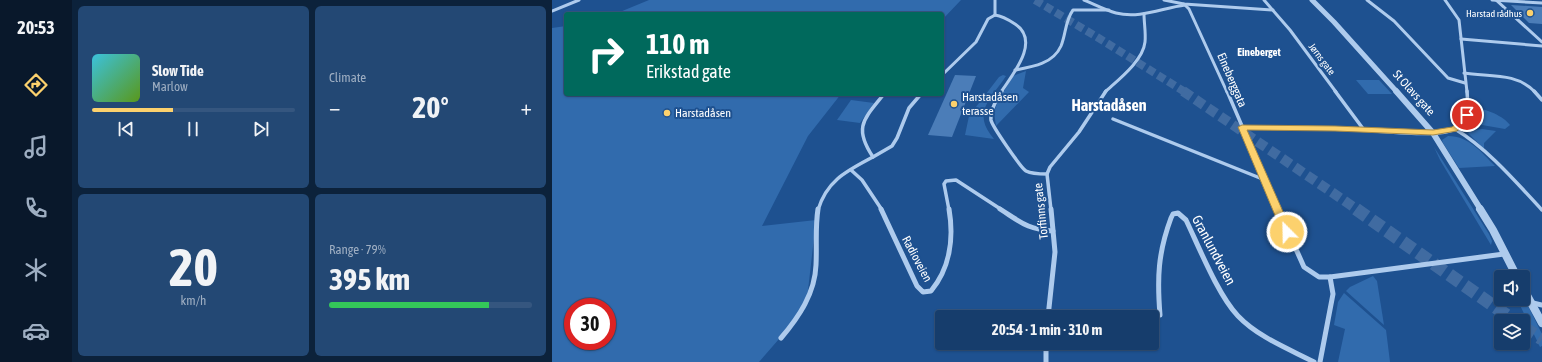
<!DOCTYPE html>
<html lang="en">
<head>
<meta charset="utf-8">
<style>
	body { margin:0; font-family:"Asap Condensed",sans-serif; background:#234874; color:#f1f3f6; height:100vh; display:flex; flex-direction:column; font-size:15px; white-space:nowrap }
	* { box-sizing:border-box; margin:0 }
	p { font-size:13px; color:#9eaec2 }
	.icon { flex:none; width:22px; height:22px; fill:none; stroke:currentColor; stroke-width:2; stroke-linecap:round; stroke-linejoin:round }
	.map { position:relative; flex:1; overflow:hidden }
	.drawer { display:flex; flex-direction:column; gap:6px; padding:6px; background:#0c223b; width:480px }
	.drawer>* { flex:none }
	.banner { position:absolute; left:12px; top:12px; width:380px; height:84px; border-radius:4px; box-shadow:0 1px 3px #0004,0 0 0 1px #35567f; background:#00695c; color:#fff; overflow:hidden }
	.controls { position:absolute; left:942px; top:270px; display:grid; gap:8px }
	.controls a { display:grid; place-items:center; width:36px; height:36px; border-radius:4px; background:#163d6c; box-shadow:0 1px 3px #0004,0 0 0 1px #35567f; font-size:20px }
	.speed { position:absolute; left:12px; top:298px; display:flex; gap:8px; font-size:20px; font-weight:700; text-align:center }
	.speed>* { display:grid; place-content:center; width:52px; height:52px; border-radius:50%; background:#163d6c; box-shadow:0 1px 3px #0004,0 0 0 1px #35567f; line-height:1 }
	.speed .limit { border:6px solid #d22; background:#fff; color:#111 }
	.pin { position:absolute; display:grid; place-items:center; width:34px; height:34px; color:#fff; margin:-17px; border:2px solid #fff; border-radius:50%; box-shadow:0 1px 4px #0007 }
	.me { position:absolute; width:44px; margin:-22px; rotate:337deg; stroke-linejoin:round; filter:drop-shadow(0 0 3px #0008) }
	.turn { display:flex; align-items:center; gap:14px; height:84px; padding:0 16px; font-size:18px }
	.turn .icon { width:52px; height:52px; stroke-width:2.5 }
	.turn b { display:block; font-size:28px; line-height:34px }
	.big { font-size:30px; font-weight:700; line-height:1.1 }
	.drawer .tile { flex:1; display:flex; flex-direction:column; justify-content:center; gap:6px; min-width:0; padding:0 14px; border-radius:6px; background:#234874 }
	.drawer .dial { align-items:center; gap:0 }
	.dial b { font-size:52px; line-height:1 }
	.song { display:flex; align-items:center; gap:12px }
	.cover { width:48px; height:48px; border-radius:6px; background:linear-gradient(135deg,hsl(190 70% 55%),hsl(90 70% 35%)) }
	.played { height:4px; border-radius:2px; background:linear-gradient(90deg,#fcd16d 40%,#35567f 40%) }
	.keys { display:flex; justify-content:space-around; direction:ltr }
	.heat { display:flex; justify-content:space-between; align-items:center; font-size:22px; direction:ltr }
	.charge { height:6px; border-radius:3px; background:linear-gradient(90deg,#34c759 79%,#35567f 0) }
	.drawer .tiles { flex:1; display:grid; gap:6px; grid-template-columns:repeat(2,1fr) }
	.trip { position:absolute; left:383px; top:310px; width:224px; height:40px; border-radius:4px; background:#163d6c; box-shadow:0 1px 3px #0004,0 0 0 1px #35567f; font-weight:700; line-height:40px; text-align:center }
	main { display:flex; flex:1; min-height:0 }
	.menu { display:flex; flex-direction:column; width:72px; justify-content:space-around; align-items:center; background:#09182b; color:#9eaec2 }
	.menu .icon { width:28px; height:28px }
	.menu .current { color:#fcd16d }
	.menu b { font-size:18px; color:#f1f3f6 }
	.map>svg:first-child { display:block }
	.green { fill:#316bad; fill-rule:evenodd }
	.building { fill:#4b7db8 }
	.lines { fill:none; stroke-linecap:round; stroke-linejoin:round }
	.trunk-tunnel-far2 { stroke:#406ba1; stroke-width:8; stroke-dasharray:8 4; stroke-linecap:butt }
	.trunk-tunnel-far1 { stroke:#406ba1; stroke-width:10; stroke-dasharray:10 5; stroke-linecap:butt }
	.trunk-tunnel { stroke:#406ba1; stroke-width:13; stroke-dasharray:13 6; stroke-linecap:butt }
	.minor-far2 { stroke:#aecbed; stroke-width:3 }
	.minor-far1 { stroke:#aecbed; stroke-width:3.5 }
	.minor { stroke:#aecbed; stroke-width:5 }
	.tertiary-far2 { stroke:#aecbed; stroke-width:5 }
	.tertiary-far1 { stroke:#aecbed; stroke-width:6 }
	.tertiary { stroke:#aecbed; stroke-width:8 }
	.route { fill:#fcd16d; stroke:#a48847 }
	.poi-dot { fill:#fcd16d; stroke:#1e5190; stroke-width:1.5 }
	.labels { text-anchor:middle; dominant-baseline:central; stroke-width:4; stroke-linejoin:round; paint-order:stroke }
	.far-poi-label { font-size:10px; fill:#fff; stroke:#1e5190; text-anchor:end }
	.far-street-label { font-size:10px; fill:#fff; stroke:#1e5190 }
	.far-neighbourhood-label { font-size:11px; font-weight:bold; fill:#fff; stroke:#1e5190 }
	.street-label { font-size:12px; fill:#fff; stroke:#1e5190 }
	.poi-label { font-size:12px; fill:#fff; stroke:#1e5190; text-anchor:start }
	.near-street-label { font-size:14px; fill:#fff; stroke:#1e5190 }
	.district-label { font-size:16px; font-weight:bold; fill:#fff; stroke:#1e5190 }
</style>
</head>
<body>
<main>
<nav class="menu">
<b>20:53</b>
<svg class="icon current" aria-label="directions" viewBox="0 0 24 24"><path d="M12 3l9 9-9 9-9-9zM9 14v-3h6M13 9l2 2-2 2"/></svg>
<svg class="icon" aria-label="music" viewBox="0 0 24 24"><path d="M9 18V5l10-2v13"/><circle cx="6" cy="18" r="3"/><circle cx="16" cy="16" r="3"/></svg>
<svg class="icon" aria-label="phone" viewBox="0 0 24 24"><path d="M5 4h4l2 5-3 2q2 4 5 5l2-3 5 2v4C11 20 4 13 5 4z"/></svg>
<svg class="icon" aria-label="climate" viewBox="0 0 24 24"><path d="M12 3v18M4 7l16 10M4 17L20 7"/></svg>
<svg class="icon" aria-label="car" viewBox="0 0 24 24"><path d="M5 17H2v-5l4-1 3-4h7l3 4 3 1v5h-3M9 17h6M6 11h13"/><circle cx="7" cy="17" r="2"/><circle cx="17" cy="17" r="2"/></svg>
</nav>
<section class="drawer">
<div class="tiles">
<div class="tile">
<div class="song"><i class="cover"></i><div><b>Slow Tide</b><p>Marlow</p></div></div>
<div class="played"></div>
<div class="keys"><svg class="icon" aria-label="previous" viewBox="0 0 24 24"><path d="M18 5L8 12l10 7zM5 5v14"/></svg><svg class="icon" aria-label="pause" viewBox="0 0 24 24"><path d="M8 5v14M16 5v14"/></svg><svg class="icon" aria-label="next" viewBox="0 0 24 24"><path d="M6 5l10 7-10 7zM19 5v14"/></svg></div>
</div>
<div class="tile"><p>Climate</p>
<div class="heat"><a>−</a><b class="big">20°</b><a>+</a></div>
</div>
<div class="tile dial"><b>20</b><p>km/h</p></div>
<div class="tile"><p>Range · 79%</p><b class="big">395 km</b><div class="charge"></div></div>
</div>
</section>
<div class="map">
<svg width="990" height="362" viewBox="0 0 990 362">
	<rect width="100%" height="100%" fill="#1e5190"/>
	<g class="green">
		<path d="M97,0H409L390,20V14H63Z"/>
		<path d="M14,26V94H289L256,136L210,226L264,220L254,308L207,362H0V28ZM21,307H55V341H21Z"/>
		<path d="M474,71L471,88L477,92L444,126L442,112L446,101L461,76Z"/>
		<path d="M451,75L454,76C439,99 419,112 442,139L413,135L417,116L447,77Z"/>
		<path d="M804,80H827L840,94H816Z"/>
		<path d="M299,100L322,103L308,123L285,120Z"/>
		<path d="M920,108C931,107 952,116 958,125L953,129L930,125L915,127V125L919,120Z"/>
		<path d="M930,129L944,131L932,143V149L916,133L918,131Z"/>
		<path d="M896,136C917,136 929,152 943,166L907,168L891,143L890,140Z"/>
		<path d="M882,147L937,234L940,241L939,245L888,160Z"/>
		<path d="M821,276L825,281L832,325L794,291L798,287Z"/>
		<path d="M792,293L834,330L838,362H786L793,329L782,325L786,302Z"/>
		<path d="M971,296L990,334V346L988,347L965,299H971Z"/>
	</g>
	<g class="building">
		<path d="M959,5L990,7V24L977,23Z"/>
		<path d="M403,75L424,76L400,137L376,135Z"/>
	</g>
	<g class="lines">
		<path class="trunk-tunnel-far2" d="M483,0L545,37L633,92"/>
		<path class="trunk-tunnel-far1" d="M631,91L806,210"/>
		<g class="trunk-tunnel">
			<path d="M804,209L963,321"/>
			<path d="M971,327L990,339"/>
		</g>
		<g class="minor-far2">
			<path d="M443,0V15"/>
			<path d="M532,0C542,4 553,10 564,13C588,19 610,8 633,5"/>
			<path d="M612,0L632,4L721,10"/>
			<path d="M712,0L738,30L784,92"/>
			<path d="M815,0L842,21L896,78L913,83"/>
			<path d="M893,0L907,20L915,92"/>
			<path d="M940,0L990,3"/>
			<path d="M944,0L990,42"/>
			<path d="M632,4L637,9L675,92"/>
			<path d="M0,11L27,0"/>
			<path d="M443,15C451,16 457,20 463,24C489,41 461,74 449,92"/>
			<path d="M909,39L990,46"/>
			<path d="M463,70C480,67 501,64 509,46C514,34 513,21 521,10H557"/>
			<path d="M912,73C937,77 964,72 983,92"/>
			<path d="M390,75L424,42L436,19L443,15"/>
			<path d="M553,92C566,80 591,61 593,42C594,33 592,23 592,14"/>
		</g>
		<g class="minor-far1">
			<path d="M450,91C445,99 438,110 439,120C440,126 469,168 474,171C480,174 488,174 495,174L499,210"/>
			<path d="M675,91L726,210"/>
			<path d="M783,91L812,130"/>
			<path d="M982,91L990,100"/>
			<path d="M332,94C312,119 301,127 321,157L340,146L345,138L357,108L369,94"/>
			<path d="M561,119L713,180"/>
			<path d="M690,127C721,128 753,127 784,128C809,129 888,140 905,128C917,119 916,104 915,91"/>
			<path d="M903,129C936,149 964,182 990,210"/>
			<path d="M299,170L310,180L330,210"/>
			<path d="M495,174L498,167L527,132L554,91"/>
			<path d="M266,210C275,180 295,171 321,157"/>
			<path d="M397,210L392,184L394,181L404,180L450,210"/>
		</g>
		<g class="minor">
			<path d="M329,209L365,286L371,292L379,291C398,268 402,238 397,209"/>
			<path d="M448,209C470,223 475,229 501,231"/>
			<path d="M726,209L752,267L767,277H778L952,254"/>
			<path d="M981,303L990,305"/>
			<path d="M608,315C605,278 606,253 619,218L621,214L626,213L634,220C647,247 666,295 686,316C706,337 737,349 762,362"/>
			<path d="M496,317L503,252L499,209"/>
			<path d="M229,338C247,317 263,293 264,265C265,246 263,228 266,209"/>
			<path d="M494,343V362"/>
			<path d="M768,362L781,294L778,277"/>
		</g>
		<path class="tertiary-far2" d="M760,0L782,22L845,92"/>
		<path class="tertiary-far1" d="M844,91L881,133L929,210"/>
		<g class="tertiary">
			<path d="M928,209L941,230L965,277"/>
			<path d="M971,288L990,323"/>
		</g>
	</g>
	<path class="route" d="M912,113H918L919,115L912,125L905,131L881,135L783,131L695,130L740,232L739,235H732L730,232L686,127L690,125L783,126L881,130L900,127L906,122Z"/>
	<g class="poi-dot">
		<circle cx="978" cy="13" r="4"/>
		<circle cx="402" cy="104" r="4"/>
		<circle cx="115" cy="113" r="4"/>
	</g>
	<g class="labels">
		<g class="far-poi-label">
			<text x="970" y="13">Harstad rådhus</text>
		</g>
		<g class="far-street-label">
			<text transform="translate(770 59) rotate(53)">Jørns gate</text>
		</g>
		<g class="far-neighbourhood-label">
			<text x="707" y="52">Eineberget</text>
		</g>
		<g class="street-label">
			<text transform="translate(680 80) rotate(67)">Eineberggata</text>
			<text transform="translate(862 93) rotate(48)">St Olavs gate</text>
			<text transform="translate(489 211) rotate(-96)">Torfinns gate</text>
			<text transform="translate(365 259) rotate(62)">Radioveien</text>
		</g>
		<g class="poi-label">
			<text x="410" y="97">Harstadåsen<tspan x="410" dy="14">terasse</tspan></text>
			<text x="123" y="113">Harstadåsen</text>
		</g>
		<g class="near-street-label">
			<text transform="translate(662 250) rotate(62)">Granlundveien</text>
		</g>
		<g class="district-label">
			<text x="557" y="105">Harstadåsen</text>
		</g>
	</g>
</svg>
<div class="controls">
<a><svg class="icon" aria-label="sound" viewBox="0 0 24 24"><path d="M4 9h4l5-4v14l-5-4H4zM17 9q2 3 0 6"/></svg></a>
<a><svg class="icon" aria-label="layers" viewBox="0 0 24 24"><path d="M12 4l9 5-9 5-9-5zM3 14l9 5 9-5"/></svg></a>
</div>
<div class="speed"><div class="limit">30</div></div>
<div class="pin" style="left:915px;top:115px;background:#d93025"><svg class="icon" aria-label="arrive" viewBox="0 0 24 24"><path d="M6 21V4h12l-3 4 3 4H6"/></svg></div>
<svg class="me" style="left:735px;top:232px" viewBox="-20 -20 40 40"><circle r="17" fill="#fcd16d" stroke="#fff" stroke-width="3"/><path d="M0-11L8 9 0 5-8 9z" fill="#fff"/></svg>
<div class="trip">20:54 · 1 min · 310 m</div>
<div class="banner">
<div class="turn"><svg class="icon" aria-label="right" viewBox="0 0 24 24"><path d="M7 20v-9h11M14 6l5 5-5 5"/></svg><div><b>110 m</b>Erikstad gate</div></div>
</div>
</div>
</main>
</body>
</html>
